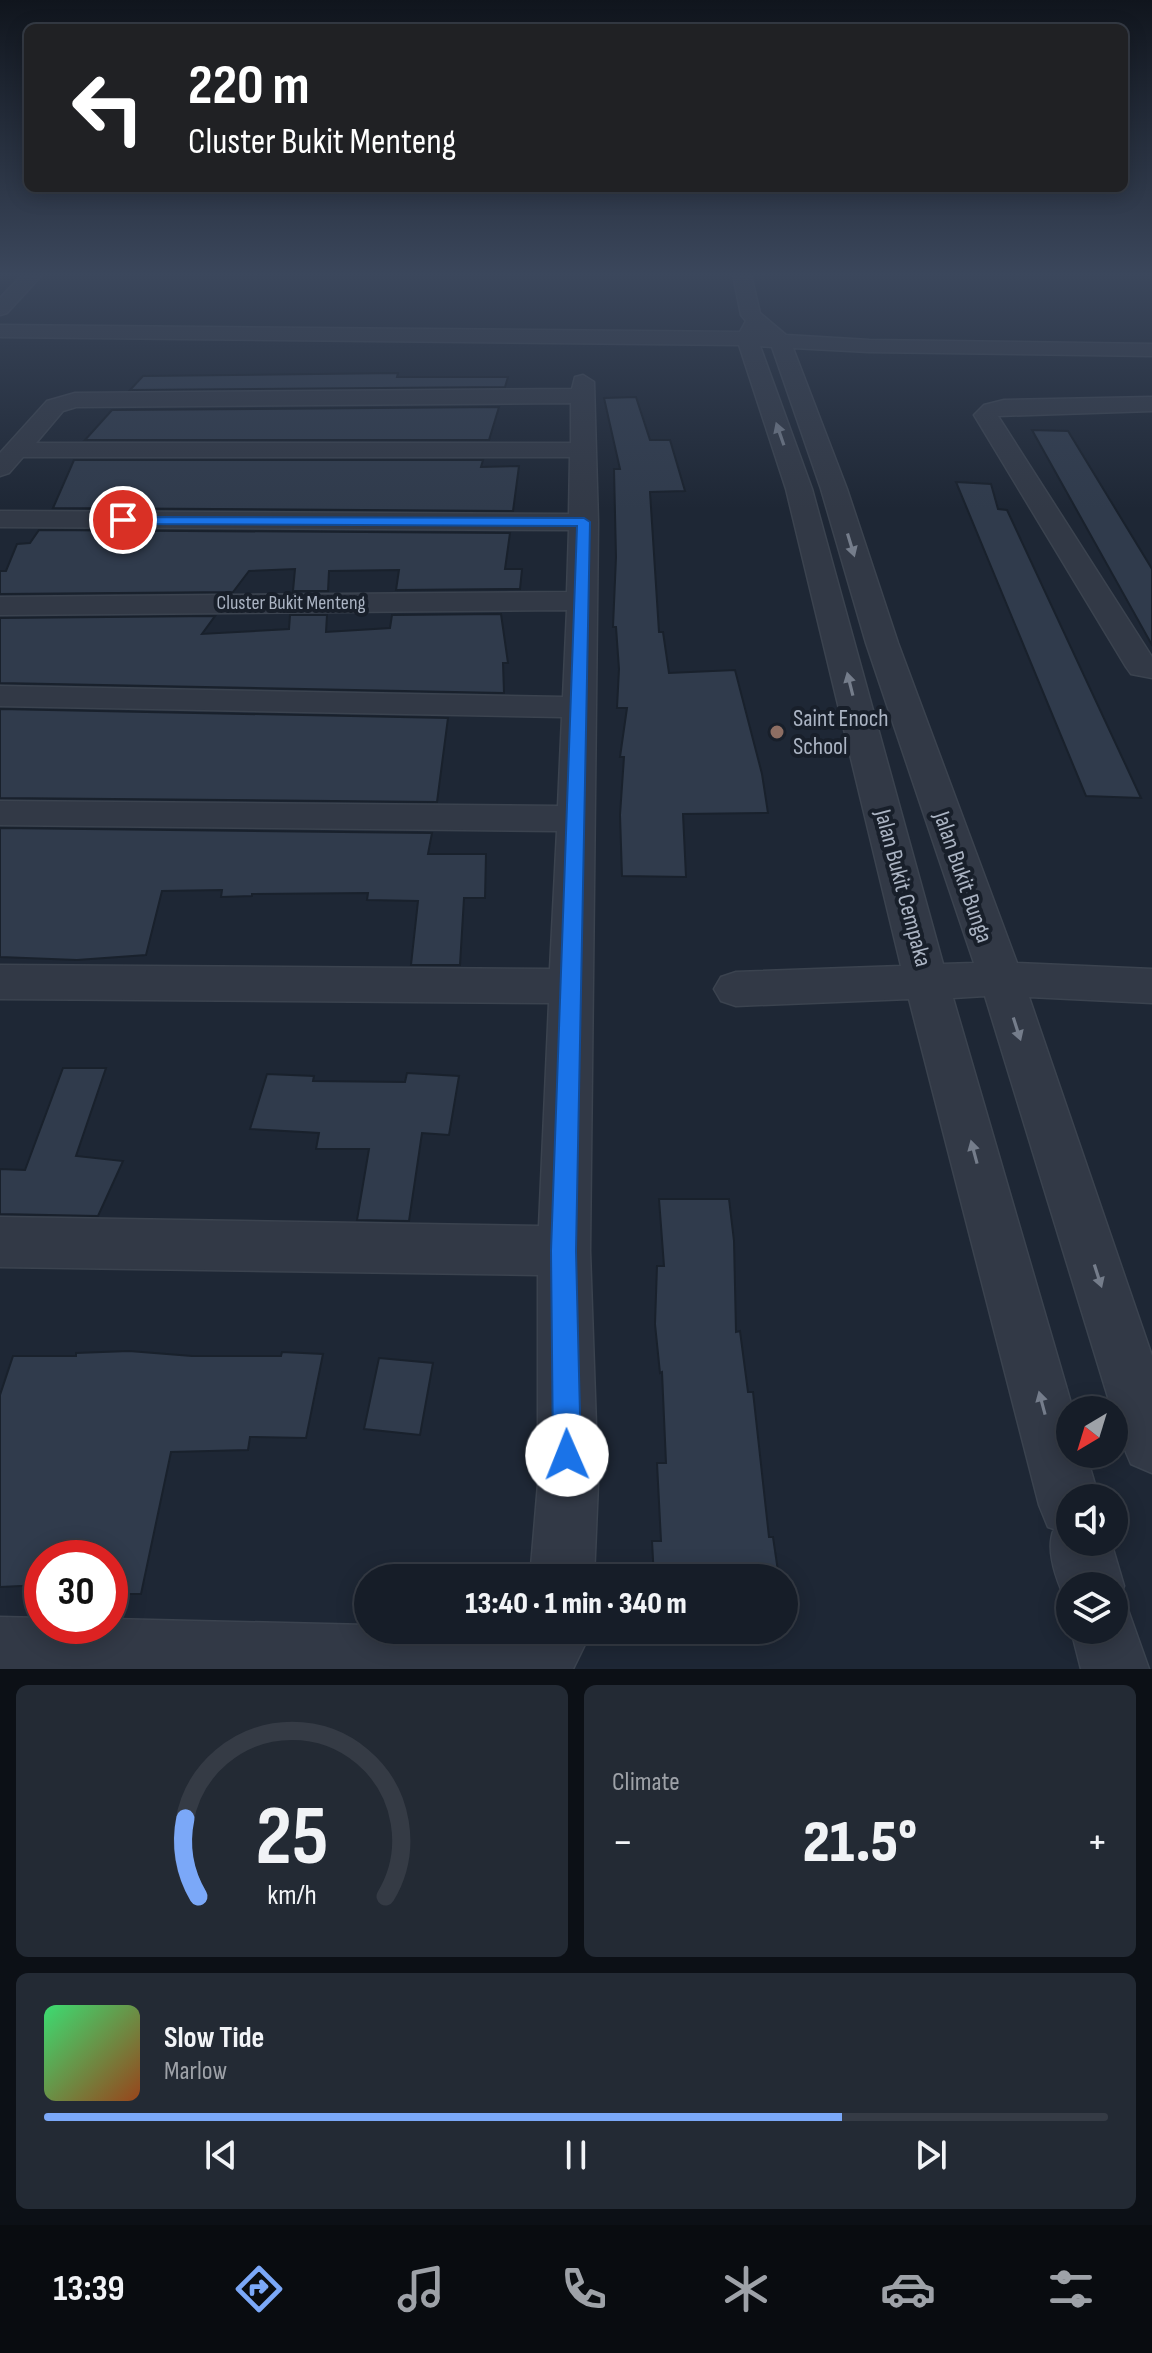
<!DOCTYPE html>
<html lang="en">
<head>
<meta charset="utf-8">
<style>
	body { margin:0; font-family:"Sofia Sans Condensed",sans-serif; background:#232a34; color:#f1f3f6; height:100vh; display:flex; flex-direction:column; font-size:30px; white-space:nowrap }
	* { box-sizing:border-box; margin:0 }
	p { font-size:26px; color:#9ea2a8 }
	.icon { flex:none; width:44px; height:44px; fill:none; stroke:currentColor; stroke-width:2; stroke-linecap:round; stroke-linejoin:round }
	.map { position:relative; height:1669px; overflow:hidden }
	.sheet { display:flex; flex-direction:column; gap:16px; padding:16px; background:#0c1016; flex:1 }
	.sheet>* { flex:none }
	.guide { position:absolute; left:24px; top:24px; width:1104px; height:168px; border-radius:12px; box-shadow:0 4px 20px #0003,0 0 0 2px #353b45; background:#202124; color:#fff; overflow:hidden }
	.needle { width:52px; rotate:218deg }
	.controls { position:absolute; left:1056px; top:1396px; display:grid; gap:16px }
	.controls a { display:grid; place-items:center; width:72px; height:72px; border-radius:50%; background:#161d28; box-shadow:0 4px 20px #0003,0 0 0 2px #353b45; font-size:40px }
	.speed { position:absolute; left:24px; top:1540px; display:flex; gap:16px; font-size:40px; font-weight:700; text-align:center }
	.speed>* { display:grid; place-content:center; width:104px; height:104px; border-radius:50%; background:#161d28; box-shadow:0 4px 20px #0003,0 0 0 2px #353b45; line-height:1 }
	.speed .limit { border:12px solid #d22; background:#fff; color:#111 }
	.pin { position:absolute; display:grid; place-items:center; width:68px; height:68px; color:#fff; margin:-34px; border:4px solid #fff; border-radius:50%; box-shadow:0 2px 8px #0007 }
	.me { position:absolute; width:88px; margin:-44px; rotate:359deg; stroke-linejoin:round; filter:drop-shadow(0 0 6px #0008) }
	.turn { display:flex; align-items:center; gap:28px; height:168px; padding:0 32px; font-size:36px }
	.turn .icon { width:104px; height:104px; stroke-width:2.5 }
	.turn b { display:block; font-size:56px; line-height:68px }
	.big { font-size:60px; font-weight:800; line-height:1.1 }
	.sheet .tile { flex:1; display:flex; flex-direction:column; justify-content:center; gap:12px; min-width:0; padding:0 28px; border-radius:12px; background:#232a34 }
	.sheet .dial { align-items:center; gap:0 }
	.dial svg { height:208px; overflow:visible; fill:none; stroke:#353b45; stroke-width:7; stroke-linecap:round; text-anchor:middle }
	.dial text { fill:#f1f3f6; stroke:none }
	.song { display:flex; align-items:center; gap:24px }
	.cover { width:96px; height:96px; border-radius:12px; background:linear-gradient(135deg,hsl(140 70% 55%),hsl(20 70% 35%)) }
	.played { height:8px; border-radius:4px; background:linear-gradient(90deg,#7ba8f8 75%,#353b45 75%) }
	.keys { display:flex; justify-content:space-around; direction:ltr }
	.heat { display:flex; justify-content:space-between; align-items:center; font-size:44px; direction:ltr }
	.sheet .tiles { flex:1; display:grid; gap:16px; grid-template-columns:1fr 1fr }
	.tile:last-child { grid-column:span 2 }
	.trip { position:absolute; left:354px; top:1564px; width:444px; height:80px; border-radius:40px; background:#161d28; box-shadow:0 4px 20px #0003,0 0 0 2px #353b45; font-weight:800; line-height:80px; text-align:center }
	.tabs { display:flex; height:128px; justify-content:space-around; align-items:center; background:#090c10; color:#9ea2a8 }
	.tabs .icon { width:56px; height:56px }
	.tabs .active { color:#7ba8f8 }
	.tabs b { font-size:36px; color:#f1f3f6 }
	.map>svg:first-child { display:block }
	.building { fill:#303b4c; stroke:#19212c; stroke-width:2 }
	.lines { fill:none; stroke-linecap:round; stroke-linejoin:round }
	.minor-casing { stroke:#3b434f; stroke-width:3 }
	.minor { fill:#323946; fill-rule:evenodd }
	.oneway { fill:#757d8b }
	.route { fill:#1a73e8; stroke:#114b97; stroke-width:2 }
	.education-dot { fill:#8d6e63; stroke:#181f2a; stroke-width:3 }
	.labels { text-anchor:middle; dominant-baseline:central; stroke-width:8; stroke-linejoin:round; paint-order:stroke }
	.far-street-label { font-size:20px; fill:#abb4c3; stroke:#181f2a }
	.poi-label { font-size:24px; fill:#abb4c3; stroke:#181f2a; text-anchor:start }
	.street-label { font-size:24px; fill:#abb4c3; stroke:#181f2a }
</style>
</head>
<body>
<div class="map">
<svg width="1152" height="1669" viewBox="0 0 1152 1669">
	<rect width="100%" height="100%" fill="#1e2735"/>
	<g class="building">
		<path d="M398,373L397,377H508L505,387L130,390L143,376Z"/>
		<path d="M636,397L650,440H670L685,491L650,492L659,632H663L669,673L735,670L762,774L768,813L683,814L686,877L622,876L620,815L624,757H620L627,708H617L619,669L616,627H613L616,557L614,469H620L604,398Z"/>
		<path d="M499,407L489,440H85L112,410Z"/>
		<path d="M1032,430L1068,431L1152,569V645Z"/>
		<path d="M74,460H483L481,467L519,466L513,511L53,508Z"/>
		<path d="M956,482L991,484L998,509L1007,510L1141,798L1086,796Z"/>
		<path d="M39,530L510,533L505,569H522L520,589L396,590L399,570L329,571L328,591H293L295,569L249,571L233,592L0,594V571H6L17,544L30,543Z"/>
		<path d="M501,614L508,663H503L504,693L0,683V618L215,616L202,634L289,629L290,615H327L326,632L390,628L392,615Z"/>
		<path d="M0,709L448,718L437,802L0,798Z"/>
		<path d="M0,828L432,833L428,854H486L485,898H464L460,965H411L418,901L367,900L368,893L252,894V896L221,897L222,890L162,891L146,955L77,960L0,957Z"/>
		<path d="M63,1068H106L76,1156L123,1161L98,1216L0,1214V1169L25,1170Z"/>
		<path d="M407,1073L459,1076L449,1135L422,1133L409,1221L357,1220L369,1149H316L319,1133L250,1129L267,1074L314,1076L313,1081L405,1082Z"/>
		<path d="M659,1199H729L734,1241L736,1332L740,1331L748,1392H753L769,1537H773L779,1578H654L652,1541H661L657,1463H666L662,1372L660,1373L655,1324L657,1266H664Z"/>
		<path d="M129,1351L192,1356H281L282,1352L323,1354L306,1438L250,1437L248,1450L171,1452L141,1594H110V1558H42V1585L0,1587V1395L13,1356H76V1353Z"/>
		<path d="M379,1358L433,1363L420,1435L364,1429Z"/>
	</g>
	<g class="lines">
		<g class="minor-casing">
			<g id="minor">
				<path d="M22,275H42L7,313L0,315V298Z"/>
				<path d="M733,275H751L760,313L786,335L869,340L1152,344V356L869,352L793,348L847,489L898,643L1017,963L1152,969V1003L1029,997L1152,1356V1473L1131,1464L1122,1443L985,996L953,998L1073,1410H1070V1454H1086L1099,1498H1070V1542H1111L1124,1586L1117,1603L1127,1607L1149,1669H1081L1071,1630H1114V1586H1070V1609C1059,1587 1044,1552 1054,1529L1048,1527L1039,1505L909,999L736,1006L721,1001L714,989L721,977L736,972L901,966L786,489L739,345L0,337V325L740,332L746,321L741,315ZM760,346L772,347L773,350L821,489L866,643L974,963L943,964L812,489Z"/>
				<path d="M583,375L594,382L598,522L590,1251L598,1484L594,1578H530L538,1484V1275L0,1267V1217L539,1226L549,1003L0,999V965L550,969L557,831L0,825V801L558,806L562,717L0,706V686L563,697L567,610L0,615V597L567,592L569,530L0,527V511L569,514L570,457H23L9,473L0,476V453L47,401L75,393L572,389L575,377ZM571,403V443H36L63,411L76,407Z"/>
				<path d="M1152,397V411L998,416L1152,657V678L1131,674L1126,667L974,415L984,405L1004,400Z"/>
				<path d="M0,1617L42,1618V1626H110V1619L368,1625V1630H592L573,1669H0Z"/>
			</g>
		</g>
		<use href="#minor" class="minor"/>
	</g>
	<defs><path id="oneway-solid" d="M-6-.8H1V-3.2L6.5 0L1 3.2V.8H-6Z" transform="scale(2)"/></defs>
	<g class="oneway">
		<use href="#oneway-solid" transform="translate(780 434) rotate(-109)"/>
		<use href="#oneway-solid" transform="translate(851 545) rotate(73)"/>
		<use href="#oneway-solid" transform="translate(850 684) rotate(-104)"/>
		<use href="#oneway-solid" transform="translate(1017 1029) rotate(72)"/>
		<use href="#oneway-solid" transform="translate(974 1152) rotate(-105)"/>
		<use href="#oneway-solid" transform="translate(1098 1276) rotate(72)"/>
		<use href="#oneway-solid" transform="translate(1042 1403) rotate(-105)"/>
	</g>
	<linearGradient id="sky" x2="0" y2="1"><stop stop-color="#10151d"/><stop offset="0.54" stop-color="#3b475c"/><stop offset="1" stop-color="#3b475c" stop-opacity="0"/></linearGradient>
	<rect width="1152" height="509" fill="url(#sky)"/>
	<path class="route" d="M118,517L584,518L590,522L576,1251L581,1455L577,1465L567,1469L557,1465L553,1455L551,1251L577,526L123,524L116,520Z"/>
	<circle class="education-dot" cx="777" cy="732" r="8"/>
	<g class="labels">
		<g class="far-street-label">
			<text x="291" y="603">Cluster Bukit Menteng</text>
		</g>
		<g class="poi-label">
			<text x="793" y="718">Saint Enoch<tspan x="793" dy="28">School</tspan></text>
		</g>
		<g class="street-label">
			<text transform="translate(963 877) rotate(71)">Jalan Bukit Bunga</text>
			<text transform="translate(903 888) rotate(75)">Jalan Bukit Cempaka</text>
		</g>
	</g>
</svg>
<div class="controls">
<a><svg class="needle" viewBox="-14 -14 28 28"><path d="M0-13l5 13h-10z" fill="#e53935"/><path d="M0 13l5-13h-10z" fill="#9ea2a8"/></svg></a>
<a><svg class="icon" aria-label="sound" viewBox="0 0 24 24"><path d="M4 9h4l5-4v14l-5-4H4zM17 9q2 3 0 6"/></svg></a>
<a><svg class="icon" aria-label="layers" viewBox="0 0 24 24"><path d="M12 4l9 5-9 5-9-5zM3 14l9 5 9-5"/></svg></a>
</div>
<div class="speed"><div class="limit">30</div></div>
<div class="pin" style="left:123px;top:520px;background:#d93025"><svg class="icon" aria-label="arrive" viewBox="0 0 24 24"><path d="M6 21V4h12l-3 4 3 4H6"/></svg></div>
<svg class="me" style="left:567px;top:1455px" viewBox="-20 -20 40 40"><circle r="19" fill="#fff"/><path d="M0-13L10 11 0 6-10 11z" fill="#1a73e8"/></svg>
<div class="trip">13:40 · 1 min · 340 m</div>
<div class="guide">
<div class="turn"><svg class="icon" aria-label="left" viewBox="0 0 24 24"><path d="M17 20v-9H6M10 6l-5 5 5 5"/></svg><div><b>220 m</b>Cluster Bukit Menteng</div></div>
</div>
</div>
<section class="sheet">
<div class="tiles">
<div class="tile dial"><svg viewBox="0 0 100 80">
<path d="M14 69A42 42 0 1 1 86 69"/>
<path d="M14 69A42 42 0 0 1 9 39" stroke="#7ba8f8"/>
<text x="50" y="56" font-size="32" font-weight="700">25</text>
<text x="50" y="72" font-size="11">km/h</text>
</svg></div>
<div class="tile"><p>Climate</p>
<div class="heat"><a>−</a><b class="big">21.5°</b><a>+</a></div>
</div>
<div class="tile">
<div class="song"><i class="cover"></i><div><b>Slow Tide</b><p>Marlow</p></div></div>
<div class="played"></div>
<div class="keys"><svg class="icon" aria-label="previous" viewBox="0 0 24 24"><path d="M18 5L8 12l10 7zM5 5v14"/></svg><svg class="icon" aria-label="pause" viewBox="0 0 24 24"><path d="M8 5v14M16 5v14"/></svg><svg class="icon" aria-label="next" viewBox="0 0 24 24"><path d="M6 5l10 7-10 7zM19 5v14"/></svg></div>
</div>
</div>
</section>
<nav class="tabs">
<b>13:39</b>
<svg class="icon active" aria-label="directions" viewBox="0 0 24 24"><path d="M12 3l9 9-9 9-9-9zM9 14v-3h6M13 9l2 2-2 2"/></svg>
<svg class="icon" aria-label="music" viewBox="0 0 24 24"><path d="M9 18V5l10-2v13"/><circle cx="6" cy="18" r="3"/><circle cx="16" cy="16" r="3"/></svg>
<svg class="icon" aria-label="phone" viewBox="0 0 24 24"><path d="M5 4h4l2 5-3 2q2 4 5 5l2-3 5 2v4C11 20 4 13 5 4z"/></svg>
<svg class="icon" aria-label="climate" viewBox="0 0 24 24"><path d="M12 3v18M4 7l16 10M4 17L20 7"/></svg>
<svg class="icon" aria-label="car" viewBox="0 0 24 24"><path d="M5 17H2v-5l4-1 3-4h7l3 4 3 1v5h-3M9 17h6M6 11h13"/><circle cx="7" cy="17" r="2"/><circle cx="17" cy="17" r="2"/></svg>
<svg class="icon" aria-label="filters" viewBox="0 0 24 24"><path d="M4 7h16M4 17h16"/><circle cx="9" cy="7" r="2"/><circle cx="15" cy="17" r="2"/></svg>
</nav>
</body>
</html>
